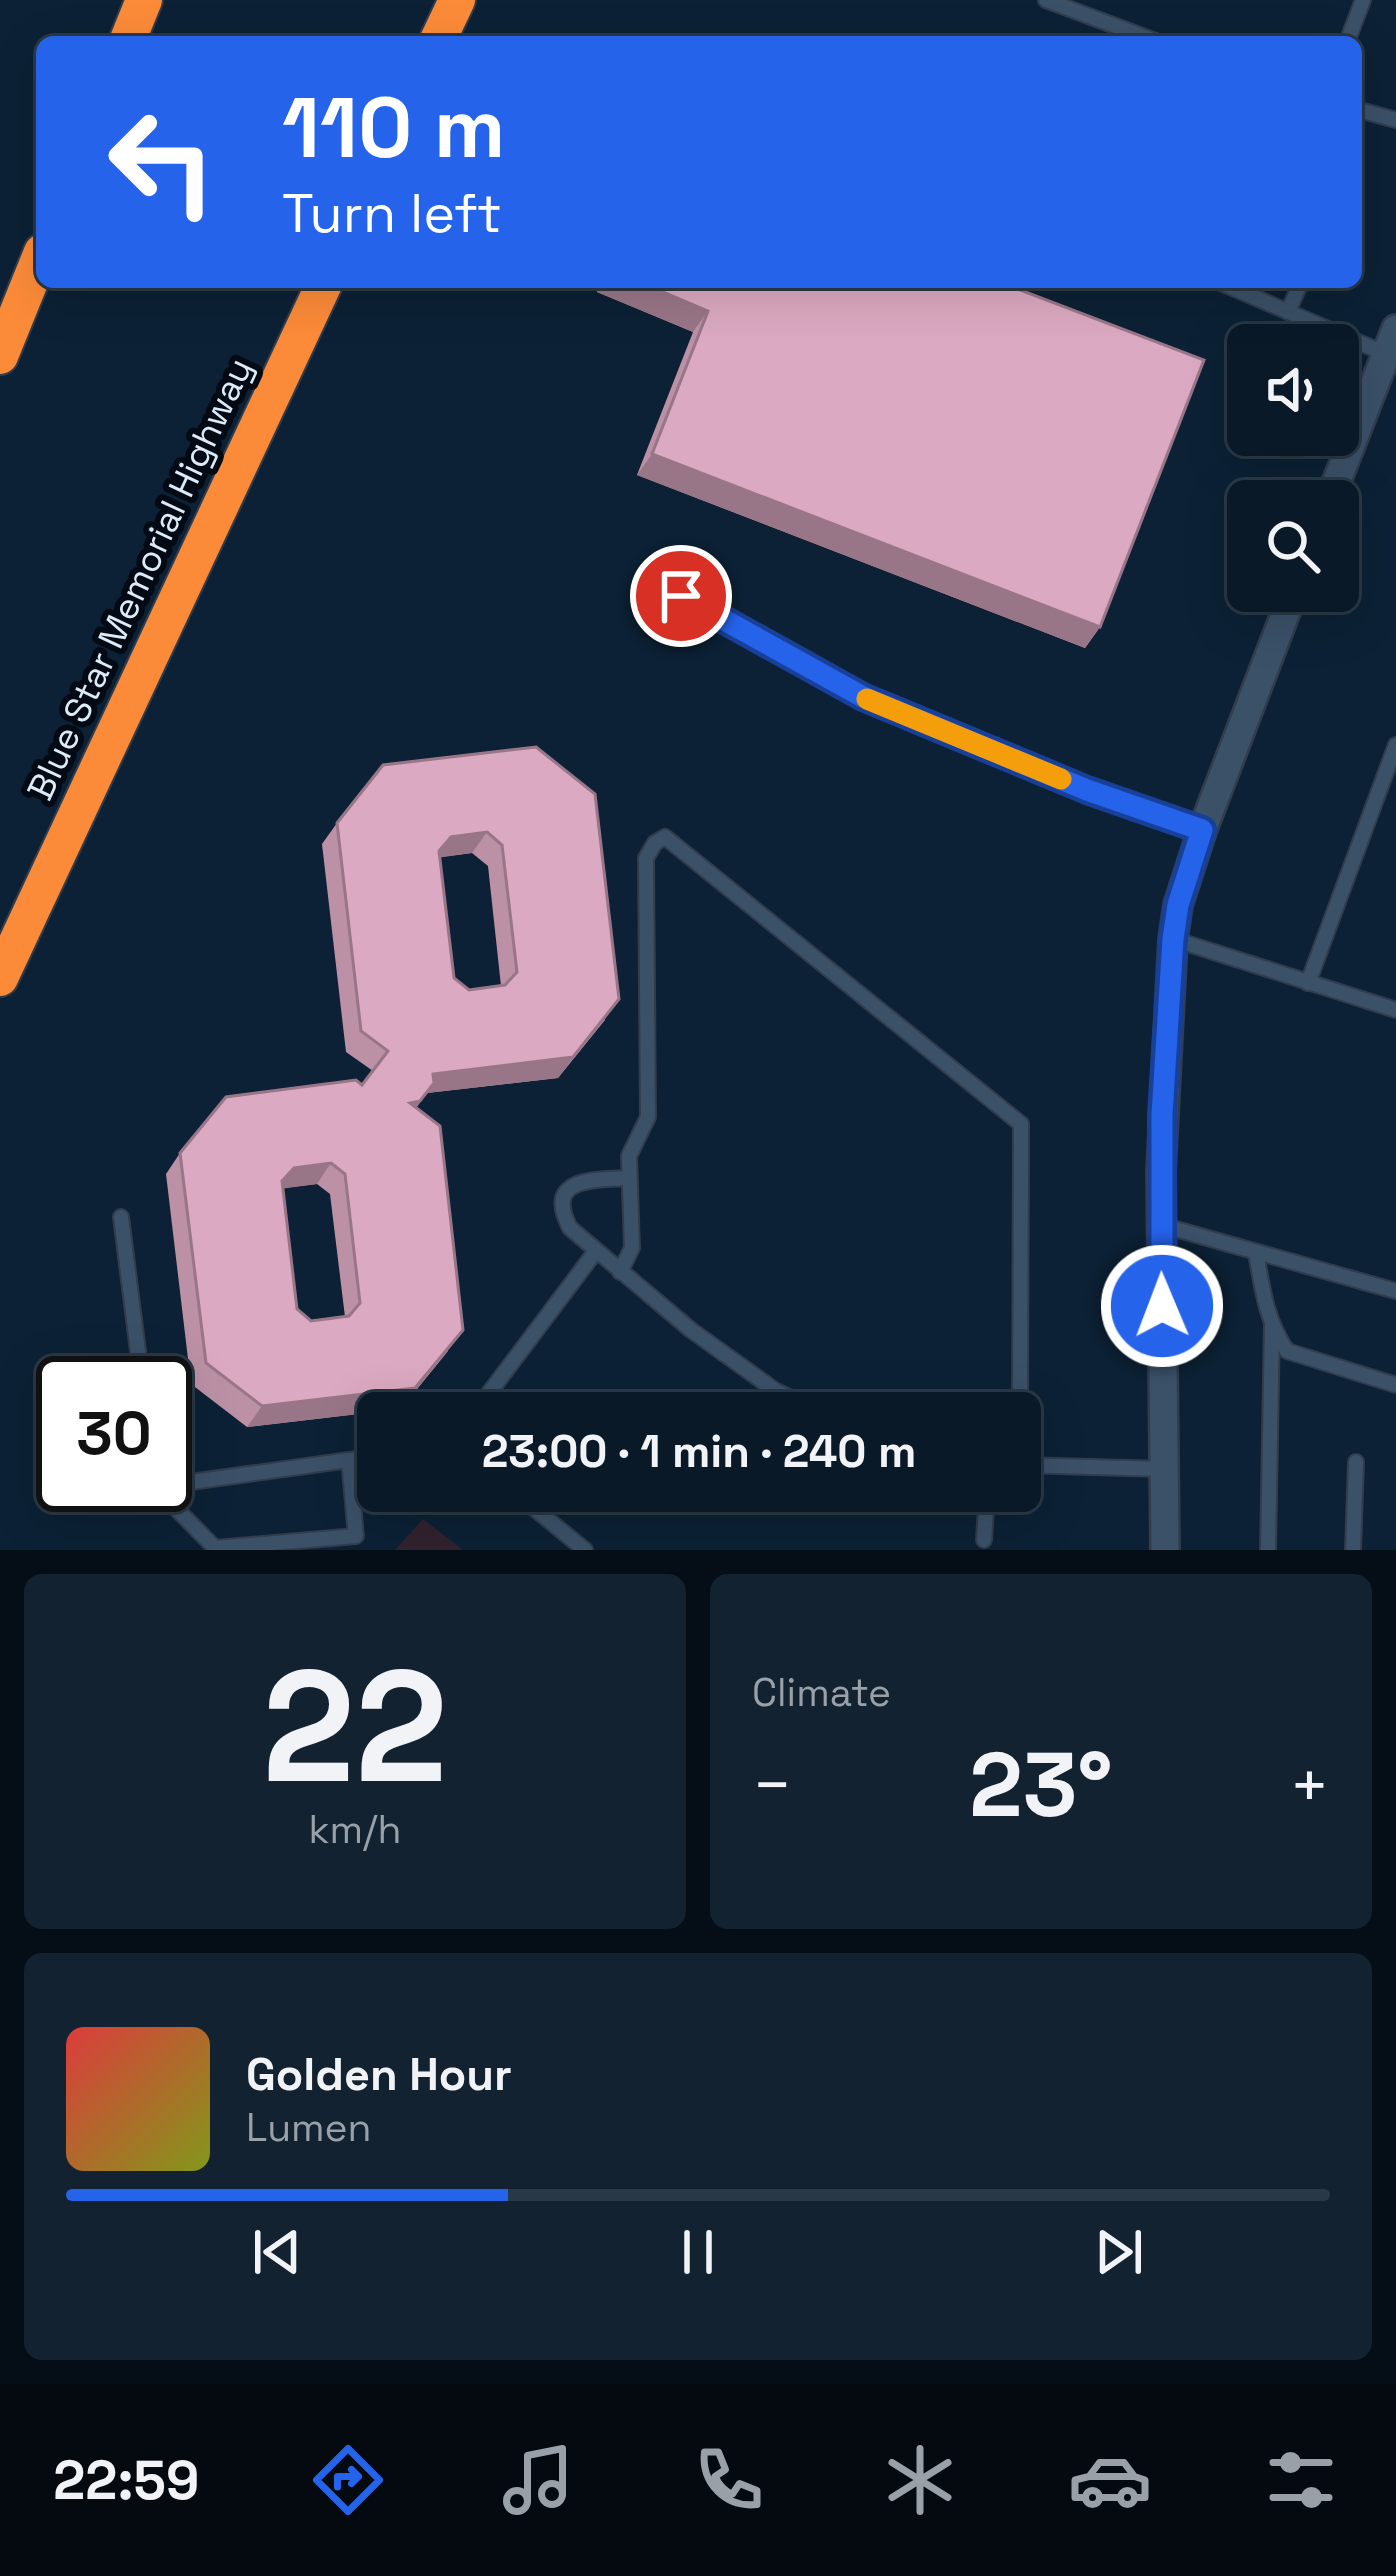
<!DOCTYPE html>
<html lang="en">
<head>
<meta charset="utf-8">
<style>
	body { margin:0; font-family:"Space Grotesk",sans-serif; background:#122230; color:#f1f3f6; height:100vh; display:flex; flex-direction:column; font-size:45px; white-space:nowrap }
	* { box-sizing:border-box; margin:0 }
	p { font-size:39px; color:#99a0a8 }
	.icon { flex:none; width:66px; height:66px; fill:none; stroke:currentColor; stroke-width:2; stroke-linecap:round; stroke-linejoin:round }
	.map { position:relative; height:1550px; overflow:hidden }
	.sheet { display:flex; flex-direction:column; gap:24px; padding:24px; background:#050e16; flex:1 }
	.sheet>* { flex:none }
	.top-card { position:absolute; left:36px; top:36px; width:1326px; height:252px; border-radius:18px; box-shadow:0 12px 48px #0002,0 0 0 3px #293845; background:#2563eb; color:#fff; overflow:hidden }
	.tools { position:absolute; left:1227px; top:324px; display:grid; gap:24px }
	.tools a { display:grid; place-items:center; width:132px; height:132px; border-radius:18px; background:#091928; box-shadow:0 12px 48px #0002,0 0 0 3px #293845; font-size:60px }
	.speed { position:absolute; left:36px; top:1356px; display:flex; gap:24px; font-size:60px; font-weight:700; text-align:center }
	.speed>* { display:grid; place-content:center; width:156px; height:156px; border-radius:50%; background:#091928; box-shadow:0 12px 48px #0002,0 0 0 3px #293845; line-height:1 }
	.speed .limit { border:6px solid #111; border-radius:18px; background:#fff; color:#111 }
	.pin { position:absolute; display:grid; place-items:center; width:102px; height:102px; color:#fff; margin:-51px; border:6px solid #fff; border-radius:50%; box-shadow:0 3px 12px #0007 }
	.me { position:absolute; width:132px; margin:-66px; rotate:359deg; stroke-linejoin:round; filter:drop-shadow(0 0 9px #0008) }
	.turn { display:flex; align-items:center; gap:42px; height:252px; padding:0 48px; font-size:54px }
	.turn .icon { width:156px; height:156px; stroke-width:2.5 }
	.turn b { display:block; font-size:84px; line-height:102px }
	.big { font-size:90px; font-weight:800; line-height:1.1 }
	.sheet .card { flex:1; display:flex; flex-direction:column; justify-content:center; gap:18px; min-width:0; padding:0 42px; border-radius:18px; background:#122230 }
	.sheet .dial { align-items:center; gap:0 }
	.dial b { font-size:156px; line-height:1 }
	.song { display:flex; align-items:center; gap:36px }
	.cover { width:144px; height:144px; border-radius:18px; background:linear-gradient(135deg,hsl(0 70% 55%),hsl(70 70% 35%)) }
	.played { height:12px; border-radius:6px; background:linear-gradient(90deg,#2563eb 35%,#293845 35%) }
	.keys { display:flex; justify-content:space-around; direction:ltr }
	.heat { display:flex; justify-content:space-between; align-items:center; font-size:66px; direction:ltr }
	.sheet .tiles { flex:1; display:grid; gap:24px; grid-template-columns:1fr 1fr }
	.card:last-child { grid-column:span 2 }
	.trip { position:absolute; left:357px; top:1392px; width:684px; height:120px; border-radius:18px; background:#091928; box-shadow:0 12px 48px #0002,0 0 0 3px #293845; font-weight:800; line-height:120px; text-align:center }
	.dock { display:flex; height:192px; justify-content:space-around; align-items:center; background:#040a10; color:#99a0a8 }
	.dock .icon { width:84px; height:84px }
	.dock .current { color:#2563eb }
	.dock b { font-size:54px; color:#f1f3f6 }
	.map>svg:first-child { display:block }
	.education { fill:#30222e }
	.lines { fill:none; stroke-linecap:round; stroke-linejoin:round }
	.service-casing { stroke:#313c4d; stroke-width:18 }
	.minor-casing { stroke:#313c4d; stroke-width:32 }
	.motorway-casing { stroke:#313c4d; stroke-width:40 }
	.service { stroke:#3b5168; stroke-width:14 }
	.minor { stroke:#3b5168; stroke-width:27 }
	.motorway { stroke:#fc8b39; stroke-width:36 }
	.wall { fill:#bc91a6; fill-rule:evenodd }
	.shaded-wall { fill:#997687 }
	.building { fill:#dba9c1; stroke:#997687; stroke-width:3; fill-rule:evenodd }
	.route-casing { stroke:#184099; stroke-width:30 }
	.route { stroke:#2563eb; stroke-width:21 }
	.slow { stroke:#f59e0b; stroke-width:21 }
	.labels { text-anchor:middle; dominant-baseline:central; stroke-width:12; stroke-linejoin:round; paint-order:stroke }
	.street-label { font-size:36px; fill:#ddebf9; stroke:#030a13 }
</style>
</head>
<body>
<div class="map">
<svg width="1396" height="1550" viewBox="0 0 1396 1550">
	<rect width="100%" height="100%" fill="#0c2135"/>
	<path class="education" d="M423,1519L463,1550H395Z"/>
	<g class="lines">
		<g class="service-casing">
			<g id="service">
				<path d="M1046,0L1158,42"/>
				<path d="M1347,42L1363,0"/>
				<path d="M1356,109L1396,120"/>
				<path d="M1219,282L1386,354"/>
				<path d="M1288,312L1301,282"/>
				<path d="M681,596L863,697L1087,790L1202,831"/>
				<path d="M1173,939L1396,1010"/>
				<path d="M1308,983L1396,745"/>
				<path d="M629,1178C596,1180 543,1176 570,1228L691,1330L776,1391L824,1413"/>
				<path d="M121,1217L142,1383"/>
				<path d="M1161,1225L1396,1291"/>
				<path d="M1256,1252C1262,1288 1266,1320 1287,1351L1396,1385"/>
				<path d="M620,1272L632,1248L629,1156L648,1117L646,858L655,843L665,837L1021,1124L1020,1420"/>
				<path d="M474,1413L596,1251"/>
				<path d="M1020,1465L1164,1469"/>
				<path d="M155,1485V1487L378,1456"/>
				<path d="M155,1487L215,1548L356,1536L349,1460"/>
				<path d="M513,1491L585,1550"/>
				<path d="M984,1540L987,1491"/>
				<path d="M1268,1550L1272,1324"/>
				<path d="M1353,1550L1356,1462"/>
			</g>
		</g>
		<g class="minor-casing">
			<g id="minor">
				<path d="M1329,501L1396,329"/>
				<path d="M1165,1550L1161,1172L1173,939L1178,905L1202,831L1294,591"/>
			</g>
		</g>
		<g class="motorway-casing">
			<g id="motorway">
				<path d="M127,42L144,0"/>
				<path d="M437,42L457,0"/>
				<path d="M0,356L42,252"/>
				<path d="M0,978L325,282"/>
			</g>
		</g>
		<use href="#service" class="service"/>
		<use href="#minor" class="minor"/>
		<use href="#motorway" class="motorway"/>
	</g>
	<g class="wall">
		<path d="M600,282H999L1100,627L1085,648L637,475L693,332L597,292Z"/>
		<path d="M536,747L605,1020L558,1078L427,1093L416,1108L448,1351L401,1409L247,1427L191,1384L166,1174L180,1153L362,1085L373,1071L346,1052L322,844L337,823ZM472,853L488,866L501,986L469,990L454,978L440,857ZM317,1184L330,1194L345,1317L311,1321L297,1309L283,1188Z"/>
	</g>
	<g class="shaded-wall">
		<path d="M604,282H639L708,311L693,332L597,292Z"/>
		<path d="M652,454L1100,627L1085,648L637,475Z"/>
		<path d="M487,832L472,853L436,858L425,872L451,837Z"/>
		<path d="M619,999L558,1078L427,1093L405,1122L410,1103L433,1074Z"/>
		<path d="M331,1163L317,1184L280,1189L282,1181L294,1168Z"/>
		<path d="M463,1330L401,1409L247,1427L262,1406Z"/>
	</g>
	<g class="building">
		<path d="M639,282H999L1204,360L1100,627L652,454L708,311Z"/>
		<path d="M536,747L595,794L619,999L573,1057L433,1074L434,1083L420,1101L410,1103L440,1126L463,1330L415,1388L262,1406L206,1363L180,1153L226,1097L356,1080L362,1085L388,1051L361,1031L337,823L383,765ZM487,832L502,845L517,972L505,985L469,990L454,978L439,851L451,837ZM331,1163L345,1174L360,1303L349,1316L311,1321L297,1309L282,1181L294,1168Z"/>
	</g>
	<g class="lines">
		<g class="route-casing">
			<path id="route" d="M681,596L863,697L1087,790L1202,830L1178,905L1173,939L1162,1115V1306"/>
		</g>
		<use href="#route" class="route"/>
		<path class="slow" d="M867,699L1061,779"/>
	</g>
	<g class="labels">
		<g class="street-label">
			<text transform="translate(140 579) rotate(-65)">Blue Star Memorial Highway</text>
		</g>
	</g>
</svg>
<div class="tools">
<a><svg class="icon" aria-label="sound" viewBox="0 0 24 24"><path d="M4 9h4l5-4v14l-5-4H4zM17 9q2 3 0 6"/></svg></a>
<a><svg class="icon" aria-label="search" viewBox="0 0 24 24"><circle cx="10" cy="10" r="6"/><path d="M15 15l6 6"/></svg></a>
</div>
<div class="speed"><div class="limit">30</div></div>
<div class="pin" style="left:681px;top:596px;background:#d93025"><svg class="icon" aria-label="arrive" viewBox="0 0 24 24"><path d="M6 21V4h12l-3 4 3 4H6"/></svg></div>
<svg class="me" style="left:1162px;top:1306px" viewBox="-20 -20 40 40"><circle r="17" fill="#2563eb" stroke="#fff" stroke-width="3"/><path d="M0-11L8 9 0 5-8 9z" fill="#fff"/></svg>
<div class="trip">23:00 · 1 min · 240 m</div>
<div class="top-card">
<div class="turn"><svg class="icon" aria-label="left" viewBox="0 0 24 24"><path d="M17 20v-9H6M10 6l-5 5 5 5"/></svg><div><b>110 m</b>Turn left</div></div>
</div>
</div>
<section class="sheet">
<div class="tiles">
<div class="card dial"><b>22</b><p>km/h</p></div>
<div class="card"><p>Climate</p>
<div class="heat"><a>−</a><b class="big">23°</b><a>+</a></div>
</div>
<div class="card">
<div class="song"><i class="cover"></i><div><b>Golden Hour</b><p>Lumen</p></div></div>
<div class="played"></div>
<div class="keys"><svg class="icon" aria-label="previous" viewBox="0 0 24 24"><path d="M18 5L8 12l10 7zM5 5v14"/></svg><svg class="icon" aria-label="pause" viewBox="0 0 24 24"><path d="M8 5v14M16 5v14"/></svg><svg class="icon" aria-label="next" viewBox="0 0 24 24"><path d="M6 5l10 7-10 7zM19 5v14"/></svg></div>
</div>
</div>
</section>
<nav class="dock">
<b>22:59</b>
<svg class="icon current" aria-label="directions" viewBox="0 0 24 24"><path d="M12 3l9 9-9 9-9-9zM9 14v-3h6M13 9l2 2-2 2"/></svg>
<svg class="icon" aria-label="music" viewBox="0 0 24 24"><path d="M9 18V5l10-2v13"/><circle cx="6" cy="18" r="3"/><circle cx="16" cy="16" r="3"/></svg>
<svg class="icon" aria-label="phone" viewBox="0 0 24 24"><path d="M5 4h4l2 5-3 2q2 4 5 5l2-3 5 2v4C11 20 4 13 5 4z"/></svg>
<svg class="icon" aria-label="climate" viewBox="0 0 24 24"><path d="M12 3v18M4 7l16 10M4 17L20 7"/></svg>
<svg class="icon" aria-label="car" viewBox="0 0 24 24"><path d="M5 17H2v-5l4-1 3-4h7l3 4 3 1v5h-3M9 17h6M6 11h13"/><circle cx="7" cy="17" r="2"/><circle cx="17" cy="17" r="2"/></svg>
<svg class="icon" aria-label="filters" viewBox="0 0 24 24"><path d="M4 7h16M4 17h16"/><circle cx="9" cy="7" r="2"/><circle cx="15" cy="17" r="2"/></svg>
</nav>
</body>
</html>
